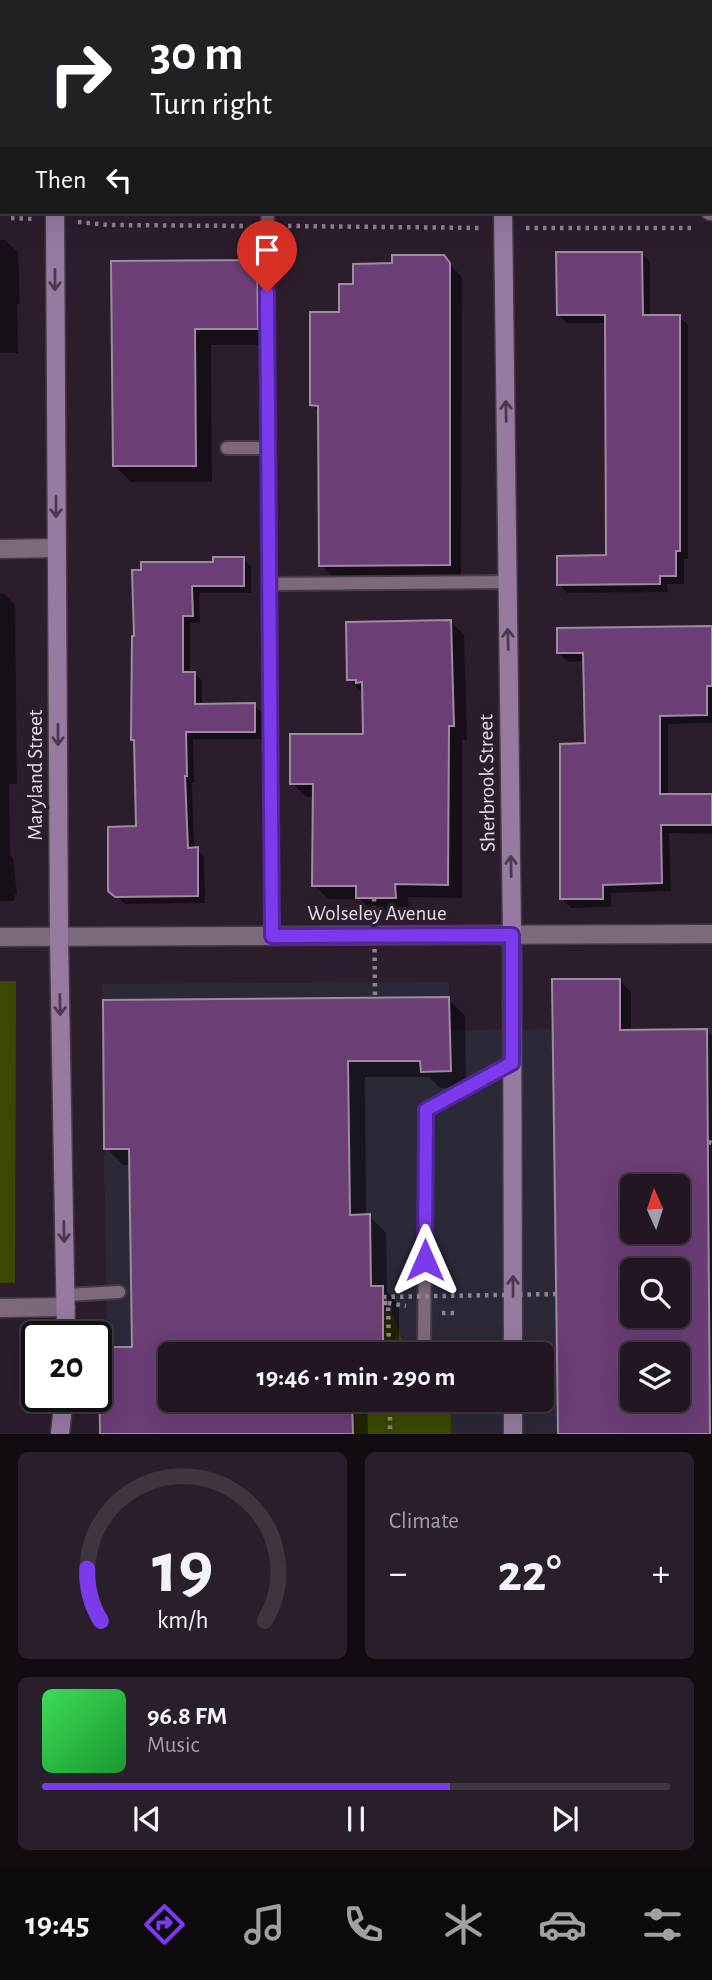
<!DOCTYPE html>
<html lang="en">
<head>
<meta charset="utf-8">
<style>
	body { margin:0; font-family:"Alegreya Sans",sans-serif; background:#291f2a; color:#f1f3f6; height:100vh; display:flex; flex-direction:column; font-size:26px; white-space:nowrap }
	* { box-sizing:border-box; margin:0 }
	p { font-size:23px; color:#a29fa5 }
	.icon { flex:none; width:38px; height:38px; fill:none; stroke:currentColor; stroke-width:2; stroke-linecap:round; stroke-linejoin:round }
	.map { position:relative; height:1434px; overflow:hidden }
	.sheet { display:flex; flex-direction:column; gap:18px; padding:18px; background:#120c12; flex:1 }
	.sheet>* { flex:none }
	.top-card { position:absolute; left:0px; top:0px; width:712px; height:214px; box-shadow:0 7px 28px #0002,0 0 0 2px #3e353f; background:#202124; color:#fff; overflow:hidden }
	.needle { width:46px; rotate:357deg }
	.controls { position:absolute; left:620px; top:1174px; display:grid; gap:14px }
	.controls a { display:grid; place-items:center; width:70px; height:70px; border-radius:10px; background:#211621; box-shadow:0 7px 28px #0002,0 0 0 2px #3e353f; font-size:35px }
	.speed { position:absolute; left:21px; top:1321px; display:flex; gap:14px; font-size:35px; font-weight:700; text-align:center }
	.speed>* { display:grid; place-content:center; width:91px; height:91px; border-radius:50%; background:#211621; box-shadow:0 7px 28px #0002,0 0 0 2px #3e353f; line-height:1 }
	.speed .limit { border:4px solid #111; border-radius:10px; background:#fff; color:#111 }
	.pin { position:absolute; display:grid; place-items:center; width:60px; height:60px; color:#fff; margin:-72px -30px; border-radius:50% 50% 50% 0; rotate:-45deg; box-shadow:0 0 7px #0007 }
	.pin .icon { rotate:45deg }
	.me { position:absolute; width:77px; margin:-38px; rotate:0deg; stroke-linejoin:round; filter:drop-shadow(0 0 5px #0008) }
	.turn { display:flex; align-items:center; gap:24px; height:147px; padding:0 35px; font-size:32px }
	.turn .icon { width:91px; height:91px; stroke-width:2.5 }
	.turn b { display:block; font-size:49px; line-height:60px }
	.then { display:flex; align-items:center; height:66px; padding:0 35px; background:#0003; gap:14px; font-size:26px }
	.big { font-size:52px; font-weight:700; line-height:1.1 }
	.sheet .card { flex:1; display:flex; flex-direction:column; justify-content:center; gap:10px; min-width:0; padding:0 24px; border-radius:10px; background:#291f2a }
	.sheet .dial { align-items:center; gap:0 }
	.dial svg { height:182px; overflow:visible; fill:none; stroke:#3e353f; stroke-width:7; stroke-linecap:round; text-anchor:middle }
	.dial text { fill:#f1f3f6; stroke:none }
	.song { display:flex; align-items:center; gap:21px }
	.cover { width:84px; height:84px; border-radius:10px; background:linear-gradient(135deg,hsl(130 70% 55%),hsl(130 70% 35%)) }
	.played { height:7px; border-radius:4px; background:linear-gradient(90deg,#7c3aed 65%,#3e353f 65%) }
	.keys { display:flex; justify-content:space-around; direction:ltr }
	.heat { display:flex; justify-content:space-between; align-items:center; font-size:38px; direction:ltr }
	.sheet .tiles { flex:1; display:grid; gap:18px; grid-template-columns:1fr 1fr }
	.card:last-child { grid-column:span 2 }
	.trip { position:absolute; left:158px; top:1342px; width:396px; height:70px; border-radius:10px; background:#211621; box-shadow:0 7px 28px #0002,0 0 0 2px #3e353f; font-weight:700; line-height:70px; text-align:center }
	.tabs { display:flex; height:112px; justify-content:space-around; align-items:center; background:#0d090d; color:#a29fa5 }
	.tabs .icon { width:49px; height:49px }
	.tabs .active { color:#7c3aed }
	.tabs b { font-size:32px; color:#f1f3f6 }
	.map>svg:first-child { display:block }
	.medical { fill:#2b2838; fill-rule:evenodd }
	.green { fill:#3d4702 }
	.shadow { fill:#0007; fill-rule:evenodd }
	.building { fill:#6b3e76; stroke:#9d8ba1; stroke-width:2; fill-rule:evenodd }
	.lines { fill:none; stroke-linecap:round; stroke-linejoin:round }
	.service-casing { stroke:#463a46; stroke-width:16 }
	.minor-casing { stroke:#463a46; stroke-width:21 }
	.secondary-casing { stroke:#463a46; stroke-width:21 }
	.path { stroke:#8f828f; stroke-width:4.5; stroke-dasharray:3.5 5; stroke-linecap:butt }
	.service { stroke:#7c697c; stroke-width:12 }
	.minor { stroke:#7c697c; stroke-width:18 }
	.secondary { stroke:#967aa0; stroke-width:18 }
	.path-bridge { stroke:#8f828f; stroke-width:4.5; stroke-dasharray:3.5 5; stroke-linecap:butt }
	.oneway { stroke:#4c394f }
	.route-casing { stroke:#51269a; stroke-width:18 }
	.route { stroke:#7c3aed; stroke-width:12 }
	.labels { text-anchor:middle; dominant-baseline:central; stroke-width:7; stroke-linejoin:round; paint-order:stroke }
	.street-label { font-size:21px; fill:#e5dae4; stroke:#2c1d2c }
</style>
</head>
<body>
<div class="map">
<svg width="712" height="1434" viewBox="0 0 712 1434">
	<rect width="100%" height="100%" fill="#2c1d2c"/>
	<path class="medical" d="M449,982L450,1030L712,1028V1434H100L107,1347L102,984ZM632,1186H677V1232H632ZM632,1270H677V1316H632ZM170,1354H541V1400H170ZM632,1354H677V1400H632Z"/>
	<g class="green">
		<path d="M0,981H16L15,1283H0Z"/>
		<path d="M383,1310H391L407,1354H350V1329L383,1352Z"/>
		<path d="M352,1400H451V1434H353Z"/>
	</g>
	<g class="shadow">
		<rect x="320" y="0" width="133" height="2"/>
		<path d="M550,0H712V30H710V2H550Z"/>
		<path d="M0,240H5L18,252L20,304H17L18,353H0Z"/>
		<path d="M642,253L650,262V317L679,316L688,325V559H684V584H667L668,592L567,593L559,584L607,557V323H567L558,315Z"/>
		<path d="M443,257L462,277L461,577H333L321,565L320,413L312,405L341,314L355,285L393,264Z"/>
		<path d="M257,262L273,279L274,345H211L212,482H131L115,466L113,263Z"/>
		<path d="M243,559L251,566V593H199L200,623H190V673L195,674L202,681V705H254L262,713V739H193L194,783H192L194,849H197L204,857L205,903L125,904L110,890L138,828L136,742L133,739L134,638L214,564Z"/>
		<path d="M0,594H5L15,605L17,784H9L10,855L13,858L17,894L15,895L14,901H0Z"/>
		<path d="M450,621L464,635L467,740H462V898L408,897L409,911H372L360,899H328L314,885V797H306L292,783L365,736L363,694L349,680Z"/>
		<path d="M712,628V723L668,724V795H712V834L669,833L671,891L611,893V907L571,908L562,899L586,745L585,661L568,662L559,653Z"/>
		<path d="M620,981L631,992V1031H707L712,1036V1434H560ZM632,1186H677V1232H632ZM632,1270H677V1316H632ZM632,1354H677V1400H632Z"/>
		<path d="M448,999L465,1016L466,1087L440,1088L429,1077H365L366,1216H369L386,1233L387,1292L399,1305V1354H170V1400H367L368,1434H102L133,1349L131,1165H123L106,1148Z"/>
	</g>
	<g class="building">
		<path d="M556,252H642L643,315H680V551H676V576H660V584L557,585V556L606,555L605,315H557Z"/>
		<path d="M392,255H444L450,263V565L319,566L318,406L310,405V312H339V284H353V264L392,263Z"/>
		<path d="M257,260L258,329H195L196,466H113L111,261Z"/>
		<path d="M213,557H244V586H192L193,616H183V672H195V704L255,703V732H186L187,776H185L188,848L198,847V896L115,897L108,891V827L136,826L134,740H131L132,636H134L132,570H141V562H213Z"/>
		<path d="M451,620L454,726H449L448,885L395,884L396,898H356V886H312L313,784H290V734H363L362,682L356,683V680H347L346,622Z"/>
		<path d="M712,626V686H707V715L660,716V794H712V825H661L662,883L603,885V899H560V744L585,743L583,653H557V628Z"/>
		<path d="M552,979H620V1030L707,1029L710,1434H558ZM632,1186H677V1232H632ZM632,1270H677V1316H632ZM632,1354H677V1400H632Z"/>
		<path d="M449,997L451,1071L421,1072L420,1061H348L350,1215L370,1214L371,1286H383V1352H350V1354H170V1400H352L353,1434H100L99,1347H132L129,1149H104L103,1000Z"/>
	</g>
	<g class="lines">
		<g class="service-casing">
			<g id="service">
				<path d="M267,0V2"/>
				<path d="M268,212L266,242L272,936"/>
				<path d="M227,448H268"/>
				<path d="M269,584L507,582"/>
				<path d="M66,1295L119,1292"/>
				<path d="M424,1354L426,1110L512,1063"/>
			</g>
		</g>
		<g class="minor-casing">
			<g id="minor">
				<path d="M0,197H2"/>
				<path d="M710,211H712"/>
				<path d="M0,549L56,548"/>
				<path d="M0,937L712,934"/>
				<path d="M0,1308L66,1307"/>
			</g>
		</g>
		<g class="secondary-casing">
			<g id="secondary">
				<path d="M53,0V2"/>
				<path d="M501,0L502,2"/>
				<path d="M55,212L59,937L66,1337"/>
				<path d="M503,212L512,935L513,1354"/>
				<path d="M60,1434L64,1396"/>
				<path d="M513,1434V1400"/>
			</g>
		</g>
		<g class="path">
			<path d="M0,59H2"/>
			<path d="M0,169H2"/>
			<path d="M11,218L34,219"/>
			<path d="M78,222L108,225L247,226"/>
			<path d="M288,226L482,228"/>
			<path d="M526,228H695"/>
			<path d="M708,1142L712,1143"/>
			<path d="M384,1303H388L389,1354"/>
			<path d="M388,1303L406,1306"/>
			<path d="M442,1313H455"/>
			<path d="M390,1400V1434"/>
		</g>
		<use href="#service" class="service"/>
		<use href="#minor" class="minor"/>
		<use href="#secondary" class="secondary"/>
		<g class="path-bridge">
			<path d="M374,898L375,998"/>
			<path d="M383,1297L556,1294"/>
		</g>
	</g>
	<defs><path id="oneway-shaft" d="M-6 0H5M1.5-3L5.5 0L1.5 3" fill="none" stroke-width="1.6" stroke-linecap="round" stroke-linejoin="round" transform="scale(1.75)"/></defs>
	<g class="oneway">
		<use href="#oneway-shaft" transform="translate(55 280) rotate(90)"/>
		<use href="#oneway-shaft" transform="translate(506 411) rotate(-91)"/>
		<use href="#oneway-shaft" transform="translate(56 507) rotate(90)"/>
		<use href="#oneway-shaft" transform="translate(508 639) rotate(-91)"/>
		<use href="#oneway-shaft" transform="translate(58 735) rotate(90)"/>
		<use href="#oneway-shaft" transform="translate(511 866) rotate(-91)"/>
		<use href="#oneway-shaft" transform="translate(60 1005) rotate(89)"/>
		<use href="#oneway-shaft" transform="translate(64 1232) rotate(89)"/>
		<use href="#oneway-shaft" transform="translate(513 1286) rotate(-90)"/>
	</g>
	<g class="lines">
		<g class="route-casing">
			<path id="route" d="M267,292L272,936L512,935V1063L426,1110L425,1260"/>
		</g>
		<use href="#route" class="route"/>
	</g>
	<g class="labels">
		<g class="street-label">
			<text transform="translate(35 775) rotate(-90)">Maryland Street</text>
			<text transform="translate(487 783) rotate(-91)">Sherbrook Street</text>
			<text x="377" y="913">Wolseley Avenue</text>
		</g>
	</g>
</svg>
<div class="controls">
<a><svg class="needle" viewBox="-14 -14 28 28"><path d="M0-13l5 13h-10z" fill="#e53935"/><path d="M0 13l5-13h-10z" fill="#a29fa5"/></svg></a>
<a><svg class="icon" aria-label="search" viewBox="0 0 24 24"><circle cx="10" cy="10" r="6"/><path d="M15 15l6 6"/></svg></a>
<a><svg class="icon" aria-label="layers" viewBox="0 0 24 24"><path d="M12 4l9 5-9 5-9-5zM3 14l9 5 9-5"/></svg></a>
</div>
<div class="speed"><div class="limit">20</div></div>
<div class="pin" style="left:267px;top:292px;background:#d93025"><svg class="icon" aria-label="arrive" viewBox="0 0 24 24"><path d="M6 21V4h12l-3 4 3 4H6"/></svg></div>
<svg class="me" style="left:425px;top:1260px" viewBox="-20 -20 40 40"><path d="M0-17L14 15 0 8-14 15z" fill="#7c3aed" stroke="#fff" stroke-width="4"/></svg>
<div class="trip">19:46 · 1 min · 290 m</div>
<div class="top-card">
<div class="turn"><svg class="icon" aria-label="right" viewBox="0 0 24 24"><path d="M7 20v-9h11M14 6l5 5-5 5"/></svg><div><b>30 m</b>Turn right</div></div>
<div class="then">Then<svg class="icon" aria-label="left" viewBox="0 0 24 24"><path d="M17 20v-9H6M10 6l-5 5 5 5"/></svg></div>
</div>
</div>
<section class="sheet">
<div class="tiles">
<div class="card dial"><svg viewBox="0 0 100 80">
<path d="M14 69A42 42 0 1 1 86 69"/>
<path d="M14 69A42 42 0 0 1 8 46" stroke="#7c3aed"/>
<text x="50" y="56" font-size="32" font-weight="700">19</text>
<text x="50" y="72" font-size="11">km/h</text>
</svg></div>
<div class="card"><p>Climate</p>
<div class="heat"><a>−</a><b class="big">22°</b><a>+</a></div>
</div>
<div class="card">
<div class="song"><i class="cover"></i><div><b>96.8 FM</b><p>Music</p></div></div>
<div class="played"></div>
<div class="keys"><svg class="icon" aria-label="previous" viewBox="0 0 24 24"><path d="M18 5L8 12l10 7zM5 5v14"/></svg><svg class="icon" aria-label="pause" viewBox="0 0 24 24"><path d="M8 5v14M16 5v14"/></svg><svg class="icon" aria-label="next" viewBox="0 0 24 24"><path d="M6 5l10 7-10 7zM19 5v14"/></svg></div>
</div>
</div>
</section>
<nav class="tabs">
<b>19:45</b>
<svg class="icon active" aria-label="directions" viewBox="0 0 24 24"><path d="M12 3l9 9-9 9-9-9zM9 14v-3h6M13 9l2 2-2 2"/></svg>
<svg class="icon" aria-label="music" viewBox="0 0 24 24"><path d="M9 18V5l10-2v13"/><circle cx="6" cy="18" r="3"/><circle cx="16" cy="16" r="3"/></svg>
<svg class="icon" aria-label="phone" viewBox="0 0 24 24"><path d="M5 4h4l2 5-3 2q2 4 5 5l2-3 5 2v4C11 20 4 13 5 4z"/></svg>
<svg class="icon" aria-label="climate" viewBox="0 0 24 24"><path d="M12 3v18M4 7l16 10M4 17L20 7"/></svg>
<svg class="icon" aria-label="car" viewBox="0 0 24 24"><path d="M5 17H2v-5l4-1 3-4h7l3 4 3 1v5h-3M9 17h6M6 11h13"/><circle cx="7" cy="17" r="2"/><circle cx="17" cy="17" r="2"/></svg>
<svg class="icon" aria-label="filters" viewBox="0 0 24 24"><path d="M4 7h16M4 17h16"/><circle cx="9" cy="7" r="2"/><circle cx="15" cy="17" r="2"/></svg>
</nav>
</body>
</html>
